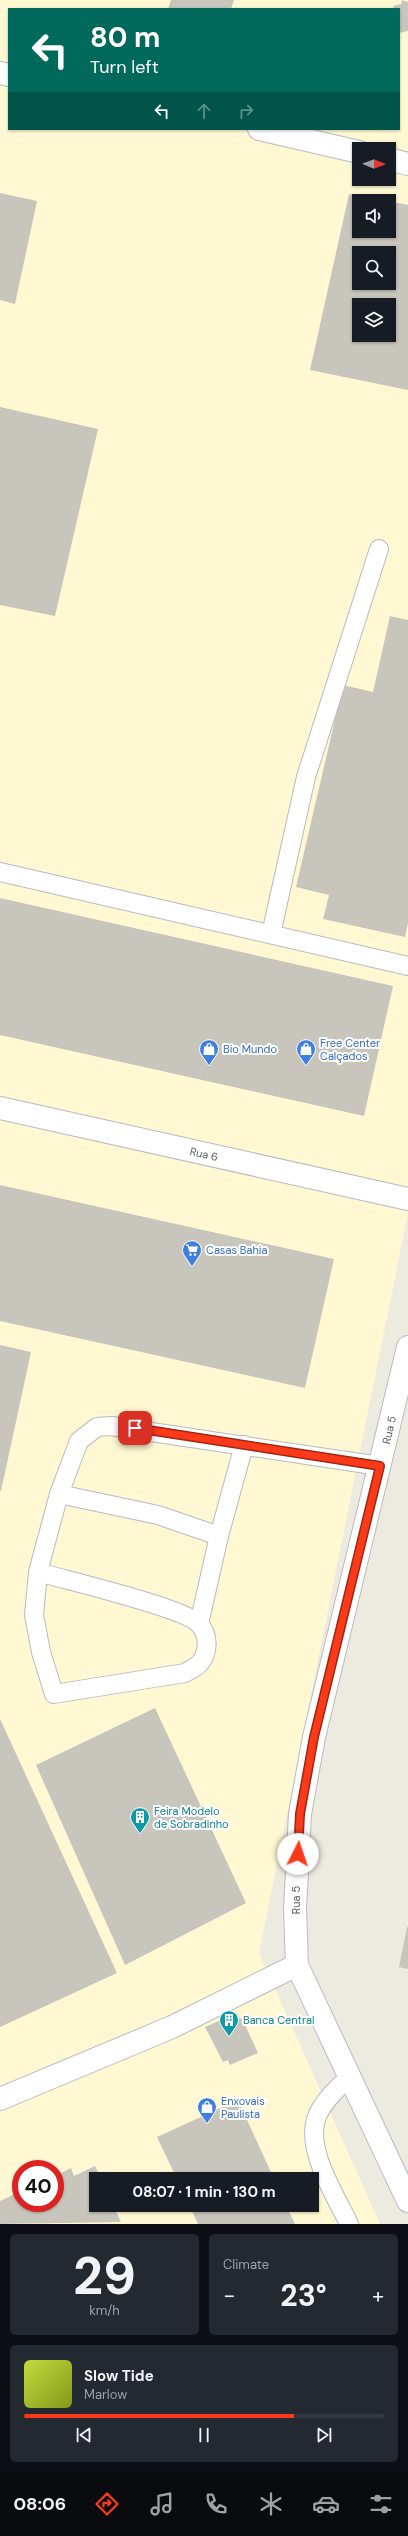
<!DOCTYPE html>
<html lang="en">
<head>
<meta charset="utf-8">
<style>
	body { margin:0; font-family:"DM Sans",sans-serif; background:#242831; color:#f1f3f6; height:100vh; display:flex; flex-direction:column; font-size:15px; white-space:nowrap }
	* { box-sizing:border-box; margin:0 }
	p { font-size:13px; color:#9ea1a6 }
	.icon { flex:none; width:22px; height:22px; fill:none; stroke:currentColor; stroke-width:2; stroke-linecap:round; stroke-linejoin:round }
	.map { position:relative; height:2224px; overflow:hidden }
	.sheet { display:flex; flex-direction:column; gap:10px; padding:10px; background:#0d0f14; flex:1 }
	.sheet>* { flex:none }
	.hud { position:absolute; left:8px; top:8px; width:392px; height:122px; border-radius:0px; box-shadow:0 1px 3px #0004; background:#00695c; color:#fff; overflow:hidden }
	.needle { width:26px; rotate:91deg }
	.controls { position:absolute; left:352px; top:142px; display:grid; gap:8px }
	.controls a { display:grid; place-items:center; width:44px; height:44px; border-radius:0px; background:#171b24; box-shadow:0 1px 3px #0004; font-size:20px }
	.speed { position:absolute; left:12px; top:2160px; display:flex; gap:8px; font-size:20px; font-weight:700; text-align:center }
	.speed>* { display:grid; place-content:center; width:52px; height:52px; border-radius:50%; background:#171b24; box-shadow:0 1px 3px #0004; line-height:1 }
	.speed .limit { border:6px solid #d22; background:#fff; color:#111 }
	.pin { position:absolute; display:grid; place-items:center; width:34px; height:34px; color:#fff; margin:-17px; border-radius:8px; box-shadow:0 2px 6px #0006 }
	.me { position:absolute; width:44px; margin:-22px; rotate:4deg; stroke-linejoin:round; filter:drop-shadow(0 0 3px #0008) }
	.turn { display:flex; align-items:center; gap:14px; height:84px; padding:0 16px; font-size:18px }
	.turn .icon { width:52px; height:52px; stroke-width:2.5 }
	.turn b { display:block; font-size:28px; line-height:34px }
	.lanes { display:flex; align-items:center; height:38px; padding:0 16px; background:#0003; justify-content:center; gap:20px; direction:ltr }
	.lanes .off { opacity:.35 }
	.big { font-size:30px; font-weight:700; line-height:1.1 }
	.sheet .card { flex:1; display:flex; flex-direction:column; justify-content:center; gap:6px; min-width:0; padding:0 14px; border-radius:6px; background:#242831 }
	.sheet .dial { align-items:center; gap:0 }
	.dial b { font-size:52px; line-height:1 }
	.song { display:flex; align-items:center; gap:12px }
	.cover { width:48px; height:48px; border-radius:6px; background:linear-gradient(135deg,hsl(70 70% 55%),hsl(70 70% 35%)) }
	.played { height:4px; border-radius:2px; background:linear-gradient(90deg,#fa3a19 75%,#363941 75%) }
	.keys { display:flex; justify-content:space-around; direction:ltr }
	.heat { display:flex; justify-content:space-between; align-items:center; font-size:22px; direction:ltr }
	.sheet .tiles { flex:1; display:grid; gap:10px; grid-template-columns:1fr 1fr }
	.card:last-child { grid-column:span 2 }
	.trip { position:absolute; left:89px; top:2172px; width:230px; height:40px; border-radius:0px; background:#171b24; box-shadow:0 1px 3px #0004; font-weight:700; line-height:40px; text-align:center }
	.tabs { display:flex; height:64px; justify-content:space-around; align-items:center; background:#090b0e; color:#9ea1a6 }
	.tabs .icon { width:28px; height:28px }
	.tabs .current { color:#fa3a19 }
	.tabs b { font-size:18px; color:#f1f3f6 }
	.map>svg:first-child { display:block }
	.commercial { fill:#fff8d3; fill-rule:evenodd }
	.building { fill:#c8c5bd; fill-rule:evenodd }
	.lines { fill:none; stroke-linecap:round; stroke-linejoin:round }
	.service-casing { stroke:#b8bac0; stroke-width:20 }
	.minor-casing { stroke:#b8bac0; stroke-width:24 }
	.tertiary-casing { stroke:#b8bac0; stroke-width:24 }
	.service { stroke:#fff; stroke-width:18 }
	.minor { stroke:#fff; stroke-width:22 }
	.tertiary { stroke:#fff; stroke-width:22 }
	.route-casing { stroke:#a22610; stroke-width:10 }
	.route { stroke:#fa3a19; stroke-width:7 }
	.labels { text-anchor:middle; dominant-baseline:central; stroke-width:4; stroke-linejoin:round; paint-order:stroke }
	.shop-label { font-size:11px; fill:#366cbe; stroke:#fff; text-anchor:start }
	.street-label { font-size:11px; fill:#595c62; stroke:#fff }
	.culture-label { font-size:11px; fill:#0d838f; stroke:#fff; text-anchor:start }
</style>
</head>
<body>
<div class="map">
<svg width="408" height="2224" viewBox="0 0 408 2224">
	<rect width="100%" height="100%" fill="#edebdf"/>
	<path class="commercial" d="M0,0H408V1213L259,1953L380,2224H0ZM9,9H399V129H9ZM359,149H389V179H359ZM359,201H389V231H359ZM359,253H389V283H359ZM359,305H389V335H359ZM21,2169H55V2203H21ZM96,2179H312V2205H96Z"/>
	<g class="building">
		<path d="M171,0H234L231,9H168Z"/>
		<path d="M402,0L408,2V31L399,33V9H394L393,6L401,4Z"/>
		<path d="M0,193L37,201L15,304L0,300Z"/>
		<path d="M349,194L384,200L359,201V231H389V201L408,205V390L310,370ZM359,253H389V283H359ZM359,305H389V335H359Z"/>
		<path d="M0,407L98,429L55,616L0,605Z"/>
		<path d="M390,616L408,620V923L405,937L323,919L329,895L296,887L343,685L373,692Z"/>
		<path d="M0,898L393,986L364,1116L0,1035Z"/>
		<path d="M0,1185L334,1259L305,1388L0,1321Z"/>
		<path d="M0,1345L31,1352L1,1491H0Z"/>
		<path d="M155,1708L246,1903L125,1965L36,1765Z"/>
		<path d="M0,1719L117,1973L0,2027Z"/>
		<path d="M407,1927H408V1969L399,1967Z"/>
		<path d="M237,2013L240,2019L242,2018L258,2053L230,2065L228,2060L223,2062L205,2027Z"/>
		<path d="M238,2100L274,2179H177L157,2137Z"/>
		<path d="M95,2166L101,2179H96V2205H113L121,2222L0,2224V2201L21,2191V2203H55V2176L71,2168L74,2176Z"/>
		<path d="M189,2205H286L295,2224H198Z"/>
	</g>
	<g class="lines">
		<g class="service-casing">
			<g id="service">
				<path d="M0,872L408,966"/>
				<path d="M271,934L306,777L379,549"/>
				<path d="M59,1494L158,1515L219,1536L244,1445"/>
				<path d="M38,1572C65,1580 185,1608 199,1624C209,1634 209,1652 200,1663C197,1667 189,1670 185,1673L54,1694L41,1652L34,1615L38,1572L59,1494L79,1441L97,1427L111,1426L380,1466"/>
				<path d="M199,1624L219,1536"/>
				<path d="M349,2224C335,2194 303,2147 318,2114C325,2099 339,2087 350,2076"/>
			</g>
		</g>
		<g class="minor-casing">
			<g id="minor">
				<path d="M0,73L9,75"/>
				<path d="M259,129L359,152"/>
				<path d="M389,159L408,164"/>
				<path d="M0,1108L408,1199"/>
				<path d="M0,2099L172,2027L297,1965"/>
			</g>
		</g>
		<g class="tertiary-casing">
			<path id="tertiary" d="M408,1347L314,1737L300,1814L295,1909L297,1965L408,2201"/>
		</g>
		<use href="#service" class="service"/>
		<use href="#minor" class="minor"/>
		<use href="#tertiary" class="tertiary"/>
	</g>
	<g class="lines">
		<g class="route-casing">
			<path id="route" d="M135,1428L380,1466L314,1737L300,1814L298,1854"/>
		</g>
		<use href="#route" class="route"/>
	</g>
	<defs>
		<g id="shop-pin" transform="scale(1)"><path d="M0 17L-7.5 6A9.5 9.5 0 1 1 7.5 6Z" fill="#3f7fe0" stroke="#fff"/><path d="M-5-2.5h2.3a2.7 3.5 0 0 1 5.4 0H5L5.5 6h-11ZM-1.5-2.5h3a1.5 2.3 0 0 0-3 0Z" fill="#fff"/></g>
		<g id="supermarket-pin" transform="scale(1)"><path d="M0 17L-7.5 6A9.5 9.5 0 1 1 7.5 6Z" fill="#3f7fe0" stroke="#fff"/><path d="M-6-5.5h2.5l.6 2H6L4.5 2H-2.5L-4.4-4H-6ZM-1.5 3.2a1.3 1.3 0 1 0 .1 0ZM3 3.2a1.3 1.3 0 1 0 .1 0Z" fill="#fff"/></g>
		<g id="building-pin" transform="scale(1)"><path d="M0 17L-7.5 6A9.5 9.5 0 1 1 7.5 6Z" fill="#0f9aa8" stroke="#fff"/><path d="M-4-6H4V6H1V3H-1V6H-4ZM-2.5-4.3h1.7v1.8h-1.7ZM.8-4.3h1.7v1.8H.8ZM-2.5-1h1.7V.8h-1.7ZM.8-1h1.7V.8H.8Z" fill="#fff"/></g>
	</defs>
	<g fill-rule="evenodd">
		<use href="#shop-pin" x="209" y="1049"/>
		<use href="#shop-pin" x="306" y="1049"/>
		<use href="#supermarket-pin" x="192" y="1250"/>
		<use href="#building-pin" x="140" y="1817"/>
		<use href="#building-pin" x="229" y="2020"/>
		<use href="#shop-pin" x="207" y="2107"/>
	</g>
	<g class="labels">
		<g class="shop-label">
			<text x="320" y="1043">Free Center<tspan x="320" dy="13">Calçados</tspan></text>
			<text x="223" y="1049">Bio Mundo</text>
			<text x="206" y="1250">Casas Bahia</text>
			<text x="221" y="2101">Enxovais<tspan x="221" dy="13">Paulista</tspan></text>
		</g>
		<g class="street-label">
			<text transform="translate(204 1154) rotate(13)">Rua 6</text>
			<text transform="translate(389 1430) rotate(-77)">Rua 5</text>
			<text transform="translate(296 1900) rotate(-90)">Rua 5</text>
		</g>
		<g class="culture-label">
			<text x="154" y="1811">Feira Modelo<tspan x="154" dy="13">de Sobradinho</tspan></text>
			<text x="243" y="2020">Banca Central</text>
		</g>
	</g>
</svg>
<div class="controls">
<a><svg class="needle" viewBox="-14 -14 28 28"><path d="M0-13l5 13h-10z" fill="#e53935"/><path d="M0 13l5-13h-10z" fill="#9ea1a6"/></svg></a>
<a><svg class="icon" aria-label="sound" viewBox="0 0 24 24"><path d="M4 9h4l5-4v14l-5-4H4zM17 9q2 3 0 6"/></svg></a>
<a><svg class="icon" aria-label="search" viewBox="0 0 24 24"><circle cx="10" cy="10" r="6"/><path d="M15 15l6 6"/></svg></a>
<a><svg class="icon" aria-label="layers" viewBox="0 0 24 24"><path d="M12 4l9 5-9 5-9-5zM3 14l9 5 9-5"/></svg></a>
</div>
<div class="speed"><div class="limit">40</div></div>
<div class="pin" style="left:135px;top:1428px;background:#d93025"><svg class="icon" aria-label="arrive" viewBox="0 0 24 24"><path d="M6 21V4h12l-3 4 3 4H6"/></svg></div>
<svg class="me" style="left:298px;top:1854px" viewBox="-20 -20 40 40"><circle r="19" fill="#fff"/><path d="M0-13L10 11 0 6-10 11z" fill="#fa3a19"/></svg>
<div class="trip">08:07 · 1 min · 130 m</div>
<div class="hud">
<div class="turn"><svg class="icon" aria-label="left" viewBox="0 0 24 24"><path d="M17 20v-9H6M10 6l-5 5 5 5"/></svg><div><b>80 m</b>Turn left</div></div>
<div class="lanes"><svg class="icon" aria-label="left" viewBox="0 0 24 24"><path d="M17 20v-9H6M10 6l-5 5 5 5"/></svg><svg class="icon off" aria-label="ahead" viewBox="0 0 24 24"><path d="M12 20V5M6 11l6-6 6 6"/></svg><svg class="icon off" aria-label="right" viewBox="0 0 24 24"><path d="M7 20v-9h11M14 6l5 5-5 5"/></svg></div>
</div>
</div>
<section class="sheet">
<div class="tiles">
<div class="card dial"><b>29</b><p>km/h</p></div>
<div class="card"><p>Climate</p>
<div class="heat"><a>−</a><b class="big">23°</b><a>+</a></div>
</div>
<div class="card">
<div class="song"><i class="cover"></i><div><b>Slow Tide</b><p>Marlow</p></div></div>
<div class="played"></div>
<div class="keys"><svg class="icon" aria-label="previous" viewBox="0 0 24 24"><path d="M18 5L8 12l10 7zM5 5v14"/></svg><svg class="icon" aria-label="pause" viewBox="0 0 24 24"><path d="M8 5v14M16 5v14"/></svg><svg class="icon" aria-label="next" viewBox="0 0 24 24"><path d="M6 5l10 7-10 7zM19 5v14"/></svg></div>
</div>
</div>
</section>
<nav class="tabs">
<b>08:06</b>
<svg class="icon current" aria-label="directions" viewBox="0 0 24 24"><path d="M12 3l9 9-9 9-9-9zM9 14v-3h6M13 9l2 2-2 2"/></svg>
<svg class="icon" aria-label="music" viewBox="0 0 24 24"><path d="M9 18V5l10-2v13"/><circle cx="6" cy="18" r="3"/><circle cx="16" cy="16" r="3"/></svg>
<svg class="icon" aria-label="phone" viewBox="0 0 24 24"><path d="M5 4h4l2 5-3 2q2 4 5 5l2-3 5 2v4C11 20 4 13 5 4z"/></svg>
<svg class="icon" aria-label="climate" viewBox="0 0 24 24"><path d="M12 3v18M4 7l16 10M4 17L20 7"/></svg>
<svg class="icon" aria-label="car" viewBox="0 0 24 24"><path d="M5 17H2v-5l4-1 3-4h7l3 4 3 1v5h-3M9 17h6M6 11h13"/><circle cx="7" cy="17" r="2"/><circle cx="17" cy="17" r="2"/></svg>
<svg class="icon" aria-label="filters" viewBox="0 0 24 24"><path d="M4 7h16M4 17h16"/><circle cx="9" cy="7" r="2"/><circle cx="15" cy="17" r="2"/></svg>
</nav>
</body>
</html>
